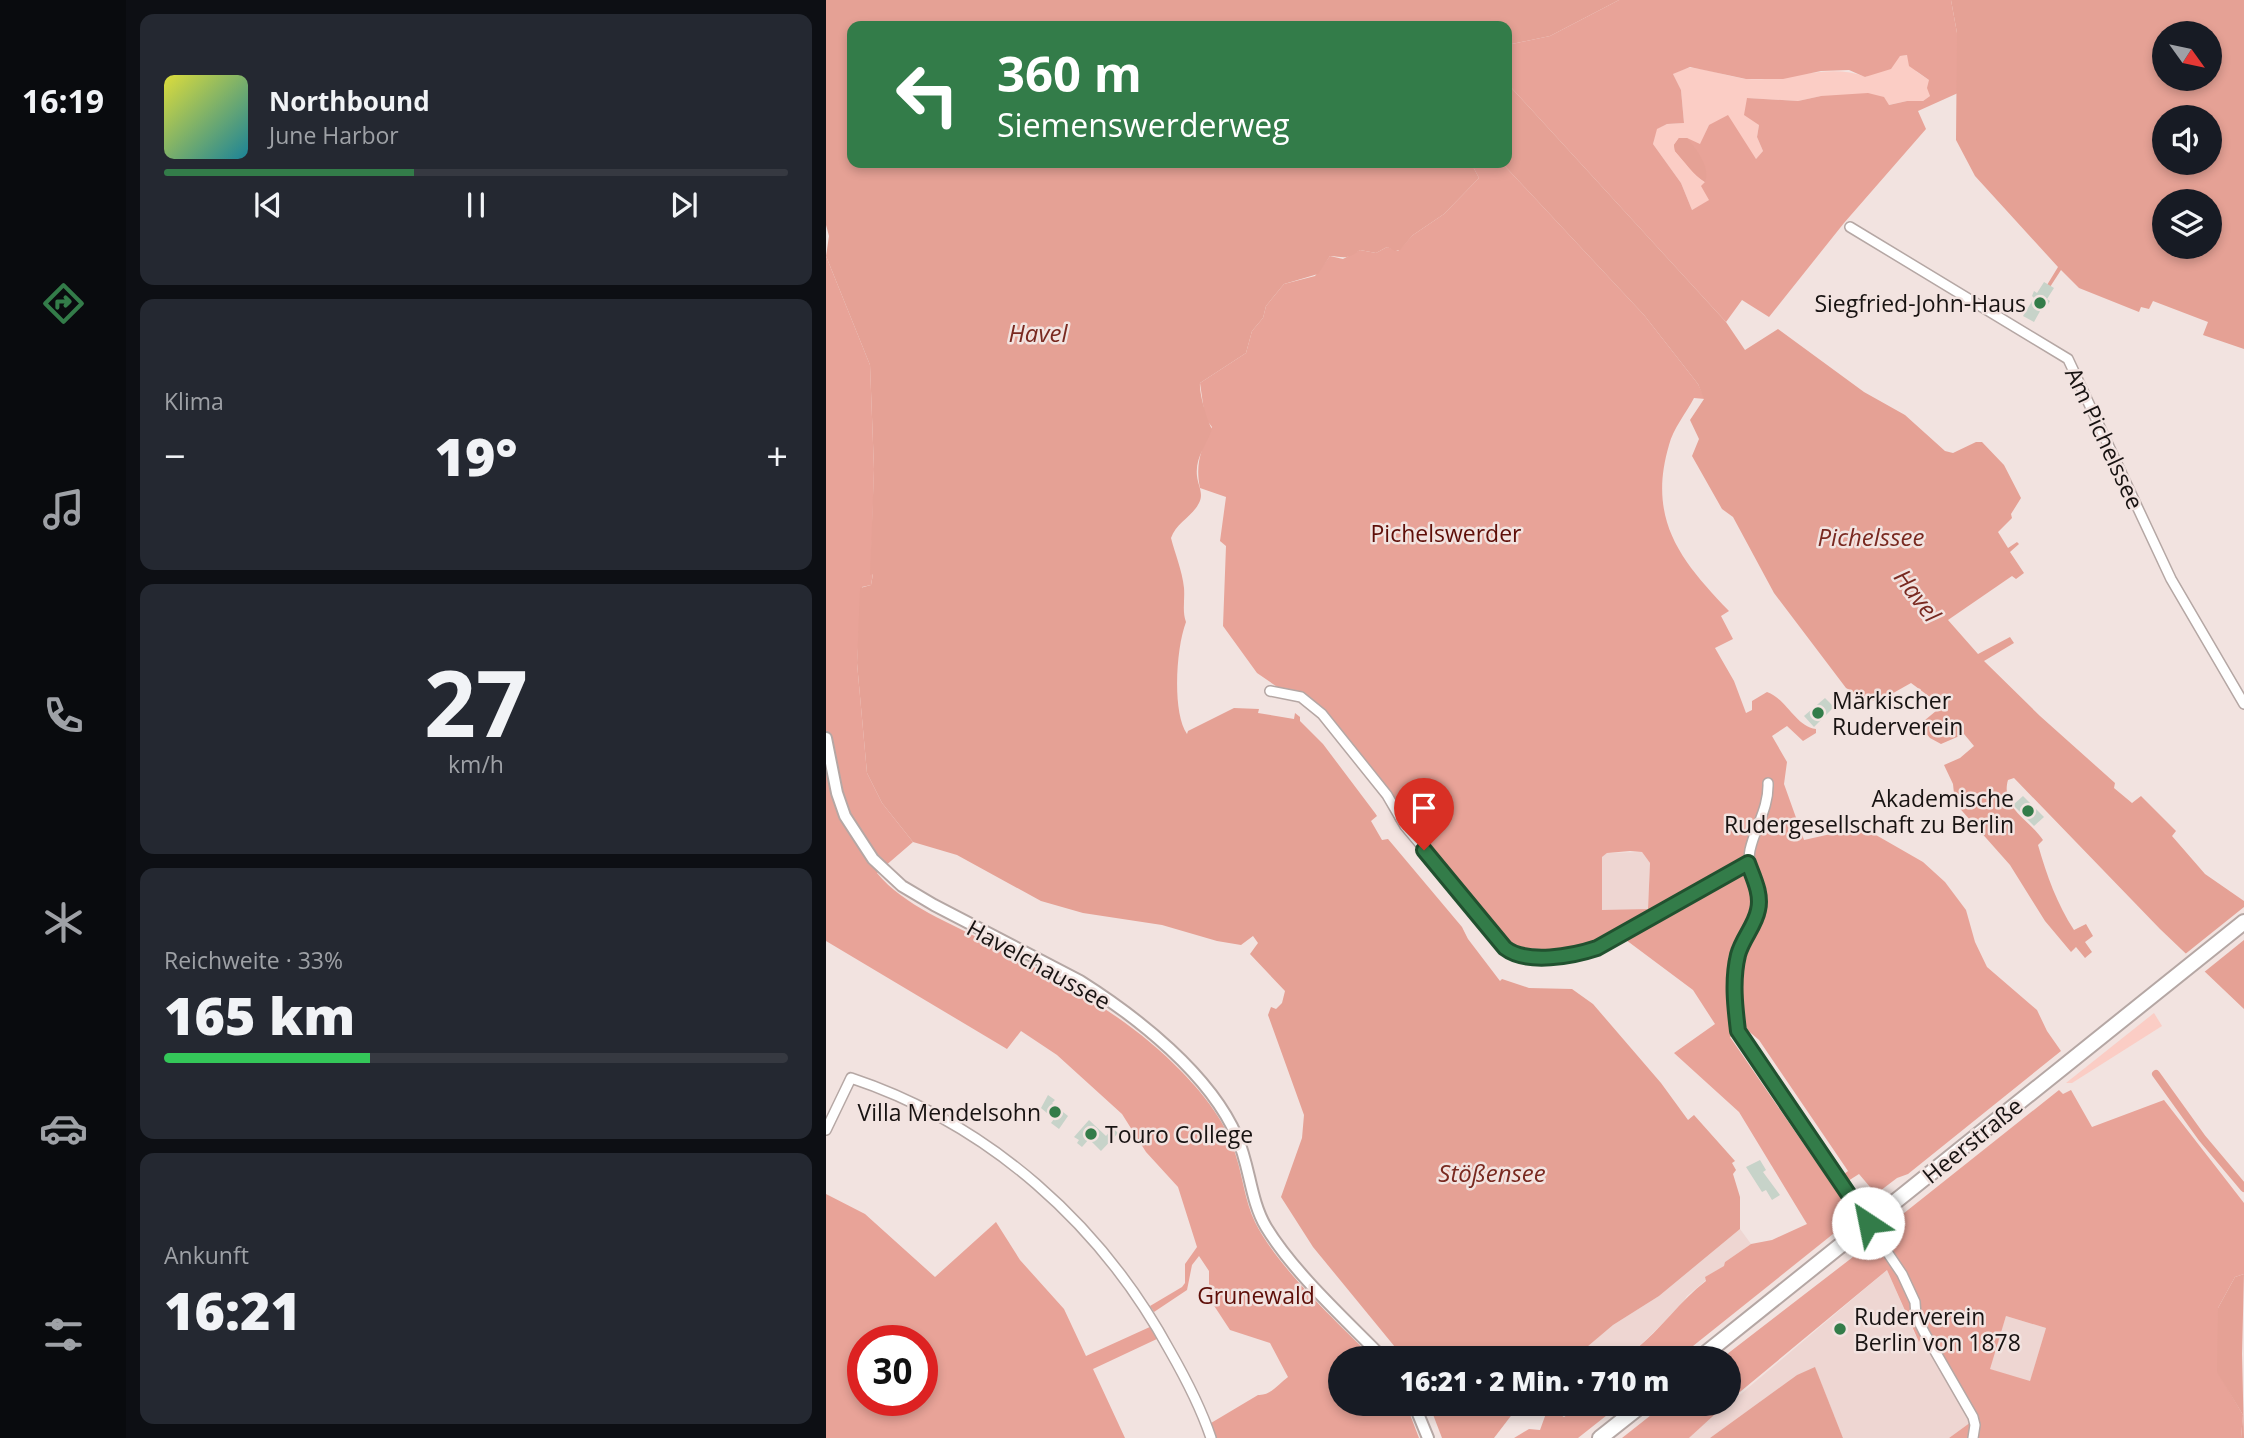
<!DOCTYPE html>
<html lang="de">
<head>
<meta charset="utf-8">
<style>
	body { margin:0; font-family:"Open Sans",sans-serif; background:#242831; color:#f1f3f6; height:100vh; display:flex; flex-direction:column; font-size:26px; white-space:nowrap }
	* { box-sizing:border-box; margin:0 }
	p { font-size:23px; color:#9ea1a6 }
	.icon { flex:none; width:38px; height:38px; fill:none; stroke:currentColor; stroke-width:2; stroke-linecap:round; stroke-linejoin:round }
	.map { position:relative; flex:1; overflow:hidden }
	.drawer { display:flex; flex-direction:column; gap:14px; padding:14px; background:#0d0f14; width:700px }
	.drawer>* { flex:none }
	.hud { position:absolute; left:21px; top:21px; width:665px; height:147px; border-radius:14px; box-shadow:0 4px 10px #0003; background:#337c49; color:#fff; overflow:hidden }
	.needle { width:46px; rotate:123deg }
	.tools { position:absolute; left:1326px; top:21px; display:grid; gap:14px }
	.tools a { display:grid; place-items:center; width:70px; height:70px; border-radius:50%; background:#171b24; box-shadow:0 4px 10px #0003; font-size:35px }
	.speed { position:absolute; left:21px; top:1325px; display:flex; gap:14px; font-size:35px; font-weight:700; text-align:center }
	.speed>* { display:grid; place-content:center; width:91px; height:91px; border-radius:50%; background:#171b24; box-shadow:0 4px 10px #0003; line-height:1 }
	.speed .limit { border:10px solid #d22; background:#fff; color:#111 }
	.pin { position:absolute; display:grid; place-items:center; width:60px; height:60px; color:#fff; margin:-72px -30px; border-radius:50% 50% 50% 0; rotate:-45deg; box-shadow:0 0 7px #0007 }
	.pin .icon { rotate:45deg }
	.me { position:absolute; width:77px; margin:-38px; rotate:326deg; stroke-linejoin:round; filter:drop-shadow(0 0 5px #0008) }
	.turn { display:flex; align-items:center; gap:24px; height:147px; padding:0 35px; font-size:32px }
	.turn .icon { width:91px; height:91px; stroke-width:2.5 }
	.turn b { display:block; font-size:49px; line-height:60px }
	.big { font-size:52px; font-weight:800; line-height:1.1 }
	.drawer .widget { flex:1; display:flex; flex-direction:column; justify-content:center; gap:10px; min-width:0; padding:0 24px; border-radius:14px; background:#242831 }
	.drawer .dial { align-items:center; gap:0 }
	.dial b { font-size:91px; line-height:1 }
	.song { display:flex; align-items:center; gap:21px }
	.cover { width:84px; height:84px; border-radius:10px; background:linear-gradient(135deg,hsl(60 70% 55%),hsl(190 70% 35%)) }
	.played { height:7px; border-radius:4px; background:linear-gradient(90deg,#337c49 40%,#363941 40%) }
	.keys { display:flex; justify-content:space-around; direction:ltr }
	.heat { display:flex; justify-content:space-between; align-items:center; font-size:38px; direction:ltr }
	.charge { height:10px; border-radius:5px; background:linear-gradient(90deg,#34c759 33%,#363941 0) }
	.trip { position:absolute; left:502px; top:1346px; width:413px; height:70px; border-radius:35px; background:#171b24; box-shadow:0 4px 10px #0003; font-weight:800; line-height:70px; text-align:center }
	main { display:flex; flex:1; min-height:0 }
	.menu { display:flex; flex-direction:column; width:126px; justify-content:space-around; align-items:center; background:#090b0e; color:#9ea1a6 }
	.menu .icon { width:49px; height:49px }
	.menu .selected { color:#337c49 }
	.menu b { font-size:32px; color:#f1f3f6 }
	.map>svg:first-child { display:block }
	.built { fill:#eed6d2 }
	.green { fill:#fbcdc5 }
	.forest { fill:#e8a398; fill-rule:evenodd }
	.water { fill:#e5a195; fill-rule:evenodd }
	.pier { fill:#f2e3e0 }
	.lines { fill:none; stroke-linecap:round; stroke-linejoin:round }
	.canal { stroke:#e5a195; stroke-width:8 }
	.building { fill:#c7d3c9 }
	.minor-casing { stroke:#b5a7a4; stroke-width:12 }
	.tertiary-casing { stroke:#b5a7a4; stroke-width:14 }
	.primary-casing { stroke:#b5a7a4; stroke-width:18 }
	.minor { stroke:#fff; stroke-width:9 }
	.tertiary { stroke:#fff; stroke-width:10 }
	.primary { stroke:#fff; stroke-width:14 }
	.route-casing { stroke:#21512f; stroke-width:18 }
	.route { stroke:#337c49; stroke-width:12 }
	.poi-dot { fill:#337c49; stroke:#f2e3e0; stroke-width:2.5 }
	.labels { text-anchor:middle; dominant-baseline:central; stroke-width:5; stroke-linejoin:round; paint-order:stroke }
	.poi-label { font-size:23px; fill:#181312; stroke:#f2e3e0; text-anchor:end }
	.street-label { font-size:23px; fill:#181312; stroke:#f2e3e0 }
	.park-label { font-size:23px; fill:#5e0e08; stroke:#f2e3e0 }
	.water-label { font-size:24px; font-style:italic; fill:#792920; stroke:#f2e3e0 }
</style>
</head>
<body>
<main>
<nav class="menu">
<b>16:19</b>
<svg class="icon selected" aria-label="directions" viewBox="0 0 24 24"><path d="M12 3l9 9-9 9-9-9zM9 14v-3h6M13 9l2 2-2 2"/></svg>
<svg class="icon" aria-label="music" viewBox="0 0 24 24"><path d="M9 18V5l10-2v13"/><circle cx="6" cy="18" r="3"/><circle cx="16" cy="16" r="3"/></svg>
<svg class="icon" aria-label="phone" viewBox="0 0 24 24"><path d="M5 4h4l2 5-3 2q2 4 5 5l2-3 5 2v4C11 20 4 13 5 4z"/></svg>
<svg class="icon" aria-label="climate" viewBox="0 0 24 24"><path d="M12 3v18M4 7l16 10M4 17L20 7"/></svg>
<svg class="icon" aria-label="car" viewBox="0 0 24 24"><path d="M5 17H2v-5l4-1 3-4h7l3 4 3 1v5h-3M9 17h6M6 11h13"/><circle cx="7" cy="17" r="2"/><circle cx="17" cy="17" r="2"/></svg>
<svg class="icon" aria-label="filters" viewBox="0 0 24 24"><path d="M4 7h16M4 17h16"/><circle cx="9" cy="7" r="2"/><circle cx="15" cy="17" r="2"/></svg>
</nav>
<section class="drawer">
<div class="widget">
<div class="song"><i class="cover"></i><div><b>Northbound</b><p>June Harbor</p></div></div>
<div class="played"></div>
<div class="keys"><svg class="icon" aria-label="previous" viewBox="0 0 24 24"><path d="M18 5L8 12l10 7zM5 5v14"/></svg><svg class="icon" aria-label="pause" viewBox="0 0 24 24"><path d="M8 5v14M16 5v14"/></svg><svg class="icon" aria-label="next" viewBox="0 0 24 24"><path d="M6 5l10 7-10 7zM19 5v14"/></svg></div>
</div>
<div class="widget"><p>Klima</p>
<div class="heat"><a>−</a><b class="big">19°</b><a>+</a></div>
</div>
<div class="widget dial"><b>27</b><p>km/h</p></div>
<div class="widget"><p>Reichweite · 33%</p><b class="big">165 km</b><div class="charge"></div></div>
<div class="widget"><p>Ankunft</p><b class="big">16:21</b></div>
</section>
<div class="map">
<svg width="1418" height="1438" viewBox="0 0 1418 1438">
	<rect width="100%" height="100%" fill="#f2e3e0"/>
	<g class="built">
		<path d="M816,852L824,863L822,910H776V857L781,853Z"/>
		<path d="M914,1229L925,1244L899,1262V1266L879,1277L880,1280L861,1296L854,1307L809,1350L811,1352L807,1358H748L787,1325L833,1296Z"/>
		<path d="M1061,1270L1092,1341L1098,1332L1145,1422L1123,1438H1017L989,1368L971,1375L884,1438H863L891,1411L903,1404Z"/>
		<path d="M1180,1316L1220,1328L1204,1382L1163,1369Z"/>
	</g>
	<g class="green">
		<path d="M1081,55L1091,72L1103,80L1104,96L1097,101H1081L1062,105L995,96L972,101L921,98L933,125L931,137L937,151L930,159L883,125L874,145L859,162C868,167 869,176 879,182L884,200L866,210L855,183L827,144L830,129L841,124L858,123L855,90L847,74C851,72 857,69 862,68C870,66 908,78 921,79C962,82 1002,62 1040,77L1074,56Z"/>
		<path d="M1328,1013L1336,1026L1246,1083H1240Z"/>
	</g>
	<g class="forest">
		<path d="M793,0H1125L1131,33L1132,93L1092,111L1100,129L1018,223L943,317L916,300L900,322L681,83V45L724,36ZM1081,55L1083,66L1103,80L1101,88L1104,96L1097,101H1081L1063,105L1058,97L1042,93L995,96L972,101L921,98L918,115L933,125L931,137L937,151L930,159L902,115L883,125L874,144L861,138H853L848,145L849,151C858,161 868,176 879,182L875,186L883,200L866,210L855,183L827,144L831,129L841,124L858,123L855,90L847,74L864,67L920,79H957L995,71L1023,70L1039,77L1065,69L1074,56Z"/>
		<path d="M645,163H676L818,315L872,384L879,399L868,398C860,413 847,429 843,445C821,520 855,561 903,611L895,616L907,639L889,648L908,681L920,713L926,710V701L941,692C961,699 969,726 990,729V733L977,741L961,726L946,736L961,762L958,784L978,840L1036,827L1097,862L1119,882L1140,910L1149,942L1161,967L1211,1010L1221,1031L1235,1051L1082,1174L1071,1178L1050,1194L1033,1174L1022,1181L1017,1175L1022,1171L933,1040L919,1028L904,1037L1012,1194L1017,1192L1032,1214L852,1358H807L811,1352L809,1350C835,1329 854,1301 880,1281L879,1277L898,1266L899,1262L925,1244L946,1240L981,1224L913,1112L848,1053L889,1024L867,990L796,937L768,953L742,957H687L569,821L560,797L495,717L431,673L397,626L400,546L394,541L400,497L374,488C369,464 375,449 386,427L379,418L374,383L420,353L426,331L437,318L440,306L458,284L489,276L504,256L517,259L534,250L550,253L561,247L572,251L587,235L618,214L653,178ZM804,851L816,852L824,863L822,909L776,910V857L781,853Z"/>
		<path d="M0,256L44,365L48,469L45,574L47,573L45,585L36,587L31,663L41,773L56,803L87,842L51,873C78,906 125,923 162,943C232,979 301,1015 356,1072C379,1096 401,1123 410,1156C417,1178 419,1201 429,1222C451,1267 511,1322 547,1358H514V1404H580L593,1438H390L385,1423L432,1395C445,1396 452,1384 462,1377L444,1343L404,1330L383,1298V1271L373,1256L366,1265L361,1290L328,1312L324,1306L356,1287L359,1283V1264L371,1247L352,1187L320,1152L296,1114L231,1055L195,1031L181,1049L0,941Z"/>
		<path d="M1233,1090L1237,1094L1245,1090L1266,1127L1338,1100L1418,1203V1274L1409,1277L1392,1308V1372L1417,1415L1415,1438H1123L1145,1422L1097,1333L1093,1342L1061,1270L903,1401V1358H896L1049,1240L1053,1233ZM1180,1316L1220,1328L1204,1381L1164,1369Z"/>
		<path d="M0,1194L39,1214L109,1277L170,1222L194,1260L238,1309L260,1356L326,1326L333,1338L267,1369L299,1438H0ZM37,1340H96V1400H37Z"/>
		<path d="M759,1404H795L752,1438H688L703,1429L714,1430L722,1408L738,1417Z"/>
		<path d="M839,1404H900L863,1438H796Z"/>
	</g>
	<g class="water">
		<path d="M0,0H793L724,36L681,45V26H26V163H645L653,178L618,214L587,235L574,250L569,251L561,247L550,253L534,250C522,260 518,257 504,256L492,274L458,284L440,306L437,318L426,331L420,353L374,383C373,393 381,420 386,429C380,447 369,457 371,476C372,486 378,493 373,503C366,517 350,523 345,538C349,554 356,570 358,588C359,600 356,611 360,622C350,648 346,712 361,734L362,731L408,708L433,709L432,713L468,719L469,713L474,717V721L497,744L549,813L551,816L545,821L556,840L562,839L636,927L642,939L674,981L676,979L703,988L746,989L767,1004L835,1083L862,1120L868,1115L909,1161L906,1163L910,1170L907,1174L914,1197V1229L833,1296L787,1325L748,1358H578L487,1247L455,1197L476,1138L478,1115L442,1015L445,1007L450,1009L456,1003L459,991L424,954L432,943L427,936L415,945L391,941L336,925L257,913L215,901L131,855L87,842L56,803L41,773L31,663L34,588L45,585L47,574L44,575L48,469L44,365L0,256L3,236L0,225Z"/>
		<path d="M1125,0H1418V349L1377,335L1382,322L1327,301L1323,309L1315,307L1313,312L1253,288L1235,270L1224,287L1221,285L1232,267L1149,176L1130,140L1131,33ZM1339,33H1384V79H1339ZM1339,117H1384V163H1339ZM1339,201H1384V247H1339Z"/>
		<path d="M681,83L900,322L919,350L952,329L1038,392L1079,415L1119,451L1127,453L1150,442H1156L1178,465L1195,498L1185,514L1186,518L1172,532L1182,548L1191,542L1193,544L1184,552L1198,573L1190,579L1186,576L1122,620L1152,654L1184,637L1188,643L1158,661L1214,716L1289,783L1288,788L1306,803L1315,796L1350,831L1346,836L1379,874L1418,901V1009L1334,929L1188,778L1182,780C1174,808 1204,820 1217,840L1212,845C1221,876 1231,904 1248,930L1260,924L1267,936L1259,942L1266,952L1259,958L1250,947L1245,952L1219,921L1184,865L1129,803L1127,784L1118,765L1134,758L1148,746L1138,734L1115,744L1104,738L1093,725L1116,706L1085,683L1053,701L1042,700L1020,688L948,593L907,517L896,509L866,456L873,439L864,420L878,399L872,384L818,315L676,163H681Z"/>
		<path d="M853,138H861C870,149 885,167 879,182C869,176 858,161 849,151L848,145Z"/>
		<path d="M1418,1274L1416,1354L1418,1438H1415L1417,1415L1391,1372L1392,1308L1409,1277Z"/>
		<path d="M989,1367L1017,1438H884L971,1375Z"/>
		<path d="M603,1404H694L668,1438H616Z"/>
	</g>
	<path class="pier" d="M1418,907V940L1377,973L1358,955Z"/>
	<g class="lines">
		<path class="canal" d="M1330,1074L1376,1138L1418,1188"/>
	</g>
	<g class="building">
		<path d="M1218,282L1228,288L1221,299L1224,301L1221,306L1218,304L1208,322L1197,316L1208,298L1206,296L1208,291L1211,293Z"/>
		<path d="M999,698L1008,707L988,727L978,716Z"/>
		<path d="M1197,796L1218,817L1208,826L1187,805Z"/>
		<path d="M222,1095L229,1100L226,1103L242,1116L233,1129L225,1123L228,1119L215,1108Z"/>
		<path d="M263,1120L280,1136L287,1128L292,1133L275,1151L263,1139L256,1147L251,1143L253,1140L248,1137Z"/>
		<path d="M934,1160L940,1170L937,1172L954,1195L946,1200L940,1190L936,1192L920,1167Z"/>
	</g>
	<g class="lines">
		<g class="minor-casing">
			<g id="minor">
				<path d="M1024,227L1242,359L1345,579L1418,704"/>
				<path d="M444,691L475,697L496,714L561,795L579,826L653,914L671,940L685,953L731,956L771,948L922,863"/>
				<path d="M942,783C943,808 929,827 924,850C920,870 935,887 932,907C931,920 921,930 917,941C905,970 908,1001 912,1031L1076,1274L1089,1302L1090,1316L1098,1332L1147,1417L1149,1425L1147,1438"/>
				<path d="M0,1130L25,1078C163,1124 275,1224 344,1351C360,1379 375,1408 385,1438"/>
			</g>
		</g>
		<g class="tertiary-casing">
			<g id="tertiary">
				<path d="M0,738L11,793L19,816L47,859L76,886L108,905L254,981C311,1017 384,1074 411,1137C424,1166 424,1200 440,1227C468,1273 519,1319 557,1358"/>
				<path d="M588,1404L602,1438"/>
			</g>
		</g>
		<g class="primary-casing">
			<g id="primary">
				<path d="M874,1358L1418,922"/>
				<path d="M774,1438L817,1404"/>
			</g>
		</g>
		<use href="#minor" class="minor"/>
		<use href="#tertiary" class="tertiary"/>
		<use href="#primary" class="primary"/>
	</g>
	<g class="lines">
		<g class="route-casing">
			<path id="route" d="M598,850L679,948C701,965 747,956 771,948L922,863C927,877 936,894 932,910C929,926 916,939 912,955C906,980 909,1006 912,1031L1042,1223"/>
		</g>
		<use href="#route" class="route"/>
	</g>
	<g class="poi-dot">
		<circle cx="1214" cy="303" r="7"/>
		<circle cx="992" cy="713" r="7"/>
		<circle cx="1202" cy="811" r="7"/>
		<circle cx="229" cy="1112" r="7"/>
		<circle cx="265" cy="1134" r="7"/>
		<circle cx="1014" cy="1329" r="7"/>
	</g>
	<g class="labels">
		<g class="poi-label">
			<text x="1200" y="303">Siegfried-John-Haus</text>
			<text x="1006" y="700" text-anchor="start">Märkischer<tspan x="1006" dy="26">Ruderverein</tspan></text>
			<text x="1188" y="798">Akademische<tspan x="1188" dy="26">Rudergesellschaft zu Berlin</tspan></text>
			<text x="215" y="1112">Villa Mendelsohn</text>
			<text x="279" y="1134" text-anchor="start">Touro College</text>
			<text x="1028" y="1316" text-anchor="start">Ruderverein<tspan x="1028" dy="26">Berlin von 1878</tspan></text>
		</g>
		<g class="street-label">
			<text transform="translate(1279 438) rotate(65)">Am Pichelssee</text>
			<text transform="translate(213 964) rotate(29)">Havelchaussee</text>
			<text transform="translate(1146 1140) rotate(-39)">Heerstraße</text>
		</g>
		<g class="park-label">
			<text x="620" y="533">Pichelswerder</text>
			<text x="430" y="1295">Grunewald</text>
		</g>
		<g class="water-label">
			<text x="212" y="332">Havel</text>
			<text x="1045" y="536">Pichelssee</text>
			<text transform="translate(1092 595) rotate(53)">Havel</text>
			<text x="666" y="1172">Stößensee</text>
		</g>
	</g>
</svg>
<div class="tools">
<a><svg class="needle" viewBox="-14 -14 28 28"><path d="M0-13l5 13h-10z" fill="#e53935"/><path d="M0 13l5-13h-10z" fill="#9ea1a6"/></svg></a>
<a><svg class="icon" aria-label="sound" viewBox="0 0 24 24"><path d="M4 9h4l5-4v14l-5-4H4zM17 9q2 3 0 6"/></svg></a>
<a><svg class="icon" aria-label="layers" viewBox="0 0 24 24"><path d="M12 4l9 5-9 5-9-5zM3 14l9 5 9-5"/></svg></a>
</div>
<div class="speed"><div class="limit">30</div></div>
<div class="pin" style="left:598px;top:850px;background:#d93025"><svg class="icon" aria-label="arrive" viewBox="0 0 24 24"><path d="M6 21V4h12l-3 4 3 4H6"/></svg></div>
<svg class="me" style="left:1042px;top:1223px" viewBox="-20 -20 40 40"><circle r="19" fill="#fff"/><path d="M0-13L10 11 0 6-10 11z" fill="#337c49"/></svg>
<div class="trip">16:21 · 2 Min. · 710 m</div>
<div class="hud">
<div class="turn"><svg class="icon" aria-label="left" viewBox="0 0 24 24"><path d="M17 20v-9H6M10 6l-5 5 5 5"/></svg><div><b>360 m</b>Siemenswerderweg</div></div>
</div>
</div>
</main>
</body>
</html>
